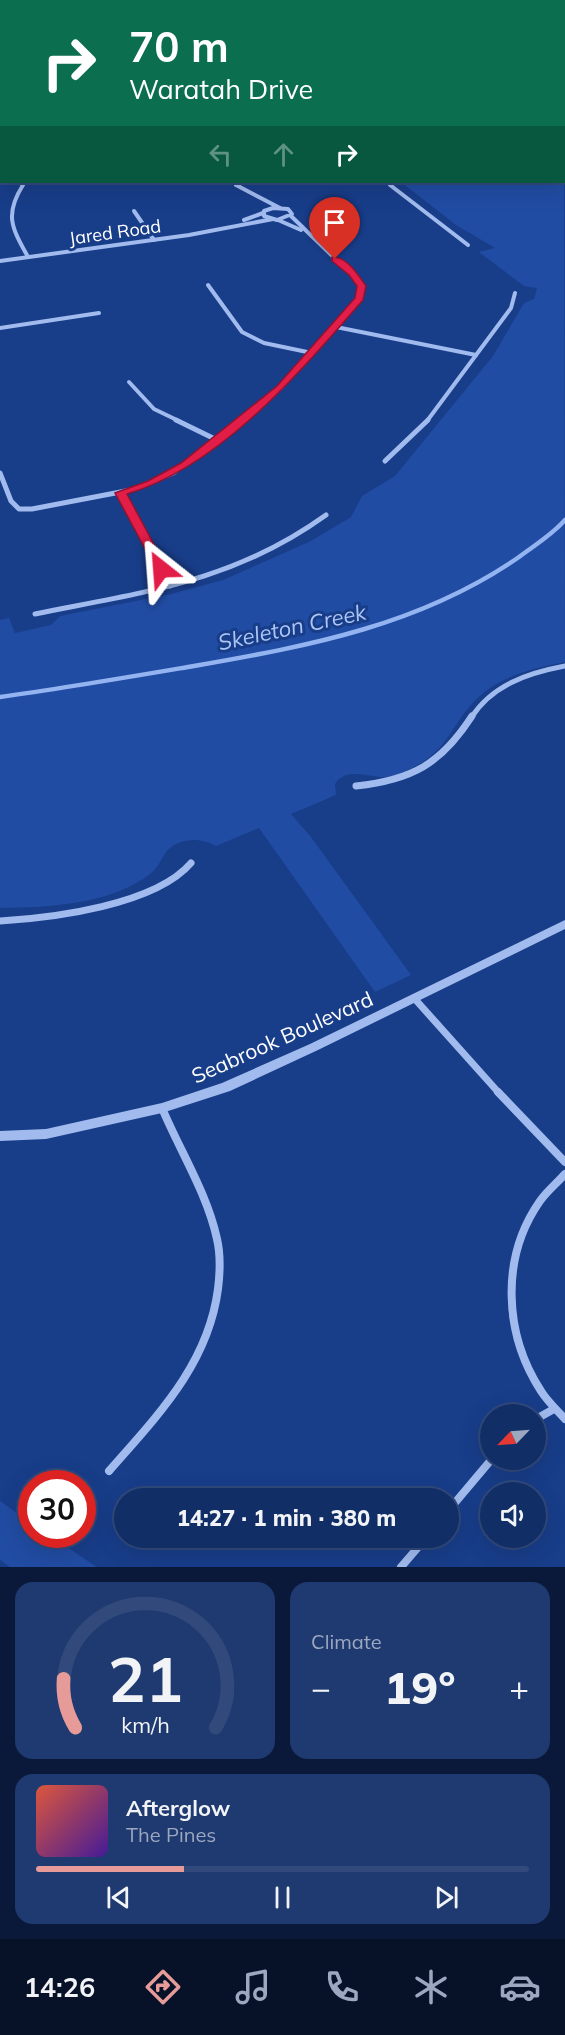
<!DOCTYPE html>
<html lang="en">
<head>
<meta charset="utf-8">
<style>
	body { margin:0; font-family:Mulish,sans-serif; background:#1f3a70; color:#f1f3f6; height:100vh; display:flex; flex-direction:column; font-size:22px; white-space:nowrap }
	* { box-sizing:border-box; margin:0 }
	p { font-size:20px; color:#9ca8c0 }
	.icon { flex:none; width:33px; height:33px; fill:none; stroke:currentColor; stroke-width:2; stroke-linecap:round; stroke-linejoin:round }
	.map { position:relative; height:1567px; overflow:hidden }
	.panel { display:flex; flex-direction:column; gap:15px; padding:15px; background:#0a1939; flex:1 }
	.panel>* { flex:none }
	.banner { position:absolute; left:0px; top:0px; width:566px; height:183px; box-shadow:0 6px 24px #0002,0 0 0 2px #314a7b; background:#0b6e4f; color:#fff; overflow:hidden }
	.needle { width:39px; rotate:245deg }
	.buttons { position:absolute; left:480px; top:1404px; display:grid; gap:12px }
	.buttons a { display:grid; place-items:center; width:66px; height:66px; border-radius:50%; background:#122e67; box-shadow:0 6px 24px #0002,0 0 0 2px #314a7b; font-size:30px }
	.speed { position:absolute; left:18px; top:1470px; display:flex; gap:12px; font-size:30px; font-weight:700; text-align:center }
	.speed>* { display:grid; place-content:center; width:78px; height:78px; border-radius:50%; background:#122e67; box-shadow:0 6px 24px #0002,0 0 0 2px #314a7b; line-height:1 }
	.speed .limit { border:9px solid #d22; background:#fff; color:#111 }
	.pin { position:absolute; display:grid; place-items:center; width:51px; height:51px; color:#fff; margin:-62px -26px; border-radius:50% 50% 50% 0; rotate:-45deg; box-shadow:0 0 6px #0007 }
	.pin .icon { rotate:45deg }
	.me { position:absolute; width:66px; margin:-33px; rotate:332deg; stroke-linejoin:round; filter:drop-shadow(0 0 4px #0008) }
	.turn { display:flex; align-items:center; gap:21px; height:126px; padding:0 30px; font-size:27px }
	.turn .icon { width:78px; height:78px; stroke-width:2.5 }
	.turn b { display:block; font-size:42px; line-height:51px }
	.lanes { display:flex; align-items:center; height:57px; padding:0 30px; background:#0003; justify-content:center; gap:30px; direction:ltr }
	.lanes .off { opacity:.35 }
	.big { font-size:45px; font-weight:800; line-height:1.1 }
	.panel .widget { flex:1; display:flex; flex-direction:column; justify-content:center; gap:9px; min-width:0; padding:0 21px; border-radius:18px; background:#1f3a70 }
	.panel .dial { align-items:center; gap:0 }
	.dial svg { height:156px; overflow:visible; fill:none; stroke:#314a7b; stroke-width:7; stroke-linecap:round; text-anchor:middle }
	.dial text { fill:#f1f3f6; stroke:none }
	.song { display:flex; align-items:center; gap:18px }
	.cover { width:72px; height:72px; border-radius:9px; background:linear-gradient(135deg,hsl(10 70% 55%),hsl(260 70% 35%)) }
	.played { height:6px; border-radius:3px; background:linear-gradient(90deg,#e69b98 30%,#314a7b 30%) }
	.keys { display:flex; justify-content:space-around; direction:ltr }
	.heat { display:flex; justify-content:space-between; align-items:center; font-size:33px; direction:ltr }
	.panel .tiles { flex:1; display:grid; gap:15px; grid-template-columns:1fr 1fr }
	.widget:last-child { grid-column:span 2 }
	.trip { position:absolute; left:114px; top:1488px; width:345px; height:60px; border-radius:30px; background:#122e67; box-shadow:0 6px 24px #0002,0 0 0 2px #314a7b; font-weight:800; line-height:60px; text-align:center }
	.menu { display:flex; height:96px; justify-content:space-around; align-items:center; background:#071229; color:#9ca8c0 }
	.menu .icon { width:42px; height:42px }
	.menu .current { color:#e69b98 }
	.menu b { font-size:27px; color:#f1f3f6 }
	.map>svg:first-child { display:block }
	.green { fill:#214ca3 }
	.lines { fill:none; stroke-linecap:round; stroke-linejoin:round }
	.stream { stroke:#93b4f0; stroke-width:4.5 }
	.minor-far4 { stroke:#a1bbee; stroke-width:3 }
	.minor-far3 { stroke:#a1bbee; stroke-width:4 }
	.minor-far2 { stroke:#a1bbee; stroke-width:5 }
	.minor-far1 { stroke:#a1bbee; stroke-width:7 }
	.minor { stroke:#a1bbee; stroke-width:8 }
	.tertiary { fill:#a1bbee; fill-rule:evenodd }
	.route { fill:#e11d48; stroke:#92132f; stroke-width:1.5 }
	.labels { text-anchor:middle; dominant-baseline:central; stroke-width:6; stroke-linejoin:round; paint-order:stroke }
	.far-street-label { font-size:18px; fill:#fff; stroke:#183d89 }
	.street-label { font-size:21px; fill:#fff; stroke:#183d89 }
	.water-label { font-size:22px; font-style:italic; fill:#acc5f5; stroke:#183d89 }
</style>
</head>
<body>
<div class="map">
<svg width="565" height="1567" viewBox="0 0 565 1567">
	<rect width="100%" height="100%" fill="#183d89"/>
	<g class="green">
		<path d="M564,30L565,662C530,669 495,677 471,705C448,731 448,750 412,768C404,772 396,776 386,777C369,778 347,766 335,784L336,795L291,814L311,837L411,975L375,992L259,828L216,846C206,840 192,838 181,842C162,848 164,863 150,874C110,905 49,907 0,908V620L9,618L15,633L51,625L60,616L171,594L223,580L311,541L351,517L362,496L395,476L493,356L524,303L534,299L537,288L524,286L479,252L495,248L456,225L401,182H564Z"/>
		<path d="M0,1501L31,1523L32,1534L49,1535L97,1567H10L0,1560Z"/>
	</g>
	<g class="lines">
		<path class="stream" d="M0,697C65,688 129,677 194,666C309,646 421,625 519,557C535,545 552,535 565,520"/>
		<g class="minor-far4">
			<path d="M152,0L157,2"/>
			<path d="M287,0L294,2"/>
			<path d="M334,2L336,0"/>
			<path d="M231,182L239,186"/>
			<path d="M386,182L392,186"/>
			<path d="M22,186L25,182"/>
		</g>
		<g class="minor-far3">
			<path d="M23,185C4,215 12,228 28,257"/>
			<path d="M236,185L280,208"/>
			<path d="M390,185L468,245"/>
			<path d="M273,208L288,209L292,214L277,220L264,216V211Z"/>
			<path d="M134,211L154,240"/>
			<path d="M244,220L263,213"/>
			<path d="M278,220L301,230"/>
			<path d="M0,261L189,235L273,219"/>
			<path d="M208,285L242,332L264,343L312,353"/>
			<path d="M336,327L476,355"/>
			<path d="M0,328L99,313"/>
			<path d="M129,382L154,409L179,421"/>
			<path d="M239,421L281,388L360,298L362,287L354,277L291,216"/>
			<path d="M427,421L511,308L515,293"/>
		</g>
		<g class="minor-far2">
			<path d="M176,420L217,440"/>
			<path d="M385,461L428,420"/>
			<path d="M0,473L11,501L19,509H32L131,490L173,473L241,420"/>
			<path d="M120,493L170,586"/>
			<path d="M35,614C144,592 233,582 326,515"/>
			<path d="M471,718C492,685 528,673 565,666"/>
		</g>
		<g class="minor-far1">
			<path d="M356,786C412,780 441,764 472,716"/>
			<path d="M0,921C53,918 155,905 191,863"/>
			<path d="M414,998L499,1093"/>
		</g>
		<g class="minor">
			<path d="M498,1092L565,1162"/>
			<path d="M565,1174C557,1183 547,1191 540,1201C500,1258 504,1334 541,1391C547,1401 557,1410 565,1419"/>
			<path d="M536,1419L554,1409"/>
			<path d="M109,1471C157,1416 208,1365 218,1289C220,1273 221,1256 217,1239C207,1193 180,1151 162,1108"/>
			<path d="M448,1511L491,1460"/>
			<path d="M401,1567L426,1538"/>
		</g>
		<path class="tertiary" d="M565,920V929L318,1050L230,1091L162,1113L46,1139L0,1141V1131L46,1129L162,1103L222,1083L310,1044Z"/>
	</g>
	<path class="route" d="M332,257C347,256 359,276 366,286L363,300C299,373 221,466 127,494L167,569L157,571L115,493L148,481L181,463L277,386L355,298L357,286L349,275L332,261Z"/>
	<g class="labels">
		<g class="far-street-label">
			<text transform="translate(115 232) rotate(-8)">Jared Road</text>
		</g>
		<g class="street-label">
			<text transform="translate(282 1037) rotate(-24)">Seabrook Boulevard</text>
		</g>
		<g class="water-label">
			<text transform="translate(292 627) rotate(-12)">Skeleton Creek</text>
		</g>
	</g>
</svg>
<div class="buttons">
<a><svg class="needle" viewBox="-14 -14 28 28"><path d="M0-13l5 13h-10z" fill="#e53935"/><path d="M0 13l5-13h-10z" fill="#9ca8c0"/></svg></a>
<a><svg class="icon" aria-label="sound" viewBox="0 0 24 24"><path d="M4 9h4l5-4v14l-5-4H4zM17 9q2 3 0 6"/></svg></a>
</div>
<div class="speed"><div class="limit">30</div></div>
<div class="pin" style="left:335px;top:259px;background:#d93025"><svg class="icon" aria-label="arrive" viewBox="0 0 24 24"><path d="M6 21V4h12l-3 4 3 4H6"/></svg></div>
<svg class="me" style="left:161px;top:569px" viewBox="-20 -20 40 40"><path d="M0-17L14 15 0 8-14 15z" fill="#e11d48" stroke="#fff" stroke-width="4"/></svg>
<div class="trip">14:27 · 1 min · 380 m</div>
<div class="banner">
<div class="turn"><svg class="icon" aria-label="right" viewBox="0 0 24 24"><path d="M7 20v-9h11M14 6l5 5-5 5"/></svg><div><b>70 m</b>Waratah Drive</div></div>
<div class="lanes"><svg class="icon off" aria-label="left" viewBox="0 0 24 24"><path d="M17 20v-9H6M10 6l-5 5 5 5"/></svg><svg class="icon off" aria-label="ahead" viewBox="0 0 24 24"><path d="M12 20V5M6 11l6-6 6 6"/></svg><svg class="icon" aria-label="right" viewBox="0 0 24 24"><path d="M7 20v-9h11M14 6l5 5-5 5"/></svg></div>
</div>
</div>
<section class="panel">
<div class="tiles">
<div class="widget dial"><svg viewBox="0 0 100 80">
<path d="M14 69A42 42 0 1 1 86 69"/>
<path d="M14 69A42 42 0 0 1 8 44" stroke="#e69b98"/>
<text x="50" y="56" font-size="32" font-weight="700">21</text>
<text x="50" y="72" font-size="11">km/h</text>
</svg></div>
<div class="widget"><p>Climate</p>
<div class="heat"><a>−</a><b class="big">19°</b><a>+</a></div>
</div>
<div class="widget">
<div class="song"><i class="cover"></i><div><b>Afterglow</b><p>The Pines</p></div></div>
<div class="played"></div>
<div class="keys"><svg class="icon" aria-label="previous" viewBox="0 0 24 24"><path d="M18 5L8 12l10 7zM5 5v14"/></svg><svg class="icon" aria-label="pause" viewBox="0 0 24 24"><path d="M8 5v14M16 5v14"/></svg><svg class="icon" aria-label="next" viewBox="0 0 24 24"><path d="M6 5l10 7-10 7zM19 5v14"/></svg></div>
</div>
</div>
</section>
<nav class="menu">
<b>14:26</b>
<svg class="icon current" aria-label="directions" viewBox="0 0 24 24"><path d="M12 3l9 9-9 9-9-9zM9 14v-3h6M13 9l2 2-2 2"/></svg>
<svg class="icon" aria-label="music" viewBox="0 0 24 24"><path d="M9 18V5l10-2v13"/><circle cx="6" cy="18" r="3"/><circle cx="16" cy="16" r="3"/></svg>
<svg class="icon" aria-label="phone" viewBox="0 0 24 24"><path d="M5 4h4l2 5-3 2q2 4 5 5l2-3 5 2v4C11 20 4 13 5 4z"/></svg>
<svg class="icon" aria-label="climate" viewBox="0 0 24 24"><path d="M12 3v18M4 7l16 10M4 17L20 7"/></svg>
<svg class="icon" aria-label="car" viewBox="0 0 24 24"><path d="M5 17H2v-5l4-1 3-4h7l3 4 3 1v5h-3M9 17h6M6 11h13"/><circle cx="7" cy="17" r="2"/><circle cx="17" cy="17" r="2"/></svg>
</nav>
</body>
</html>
